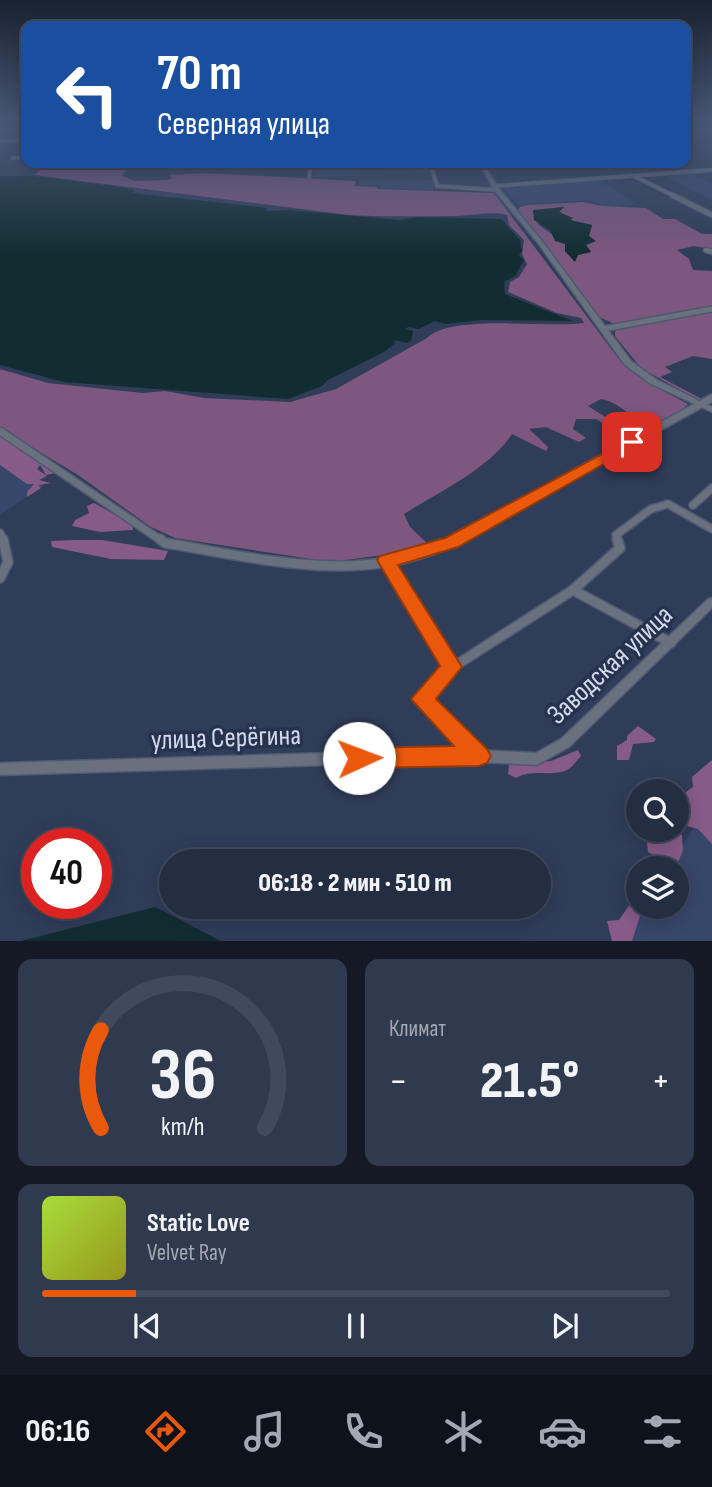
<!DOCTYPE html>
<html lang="ru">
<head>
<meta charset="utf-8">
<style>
	body { margin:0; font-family:"Sofia Sans Condensed",sans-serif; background:#303a4e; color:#f1f3f6; height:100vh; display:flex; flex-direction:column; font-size:26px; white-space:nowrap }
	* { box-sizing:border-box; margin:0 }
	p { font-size:23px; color:#a3a8b2 }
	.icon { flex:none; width:38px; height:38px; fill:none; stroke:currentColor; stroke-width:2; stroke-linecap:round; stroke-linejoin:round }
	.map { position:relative; height:941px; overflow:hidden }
	.panel { display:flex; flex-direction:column; gap:18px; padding:18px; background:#141925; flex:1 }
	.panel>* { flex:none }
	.hud { position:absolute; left:21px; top:21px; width:670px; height:147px; border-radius:14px; box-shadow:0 4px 18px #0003,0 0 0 2px #414a5c; background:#1a4fa0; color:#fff; overflow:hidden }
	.tools { position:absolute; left:626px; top:779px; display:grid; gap:14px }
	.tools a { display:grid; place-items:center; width:63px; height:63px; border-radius:50%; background:#242e43; box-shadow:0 4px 18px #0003,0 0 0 2px #414a5c; font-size:35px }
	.speed { position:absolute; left:21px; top:828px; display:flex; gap:14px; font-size:35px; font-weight:700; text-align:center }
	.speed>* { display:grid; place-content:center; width:91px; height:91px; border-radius:50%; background:#242e43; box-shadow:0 4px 18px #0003,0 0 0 2px #414a5c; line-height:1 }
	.speed .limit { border:10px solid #d22; background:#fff; color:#111 }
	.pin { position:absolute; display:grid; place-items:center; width:60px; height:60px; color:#fff; margin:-30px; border-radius:14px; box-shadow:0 4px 10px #0006 }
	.me { position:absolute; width:77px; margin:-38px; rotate:88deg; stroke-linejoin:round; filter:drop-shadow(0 0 5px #0008) }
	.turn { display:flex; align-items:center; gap:24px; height:147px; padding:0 21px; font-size:32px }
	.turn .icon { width:91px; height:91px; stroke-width:2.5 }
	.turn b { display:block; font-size:49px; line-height:60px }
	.big { font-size:52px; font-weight:800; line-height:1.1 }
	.panel .widget { flex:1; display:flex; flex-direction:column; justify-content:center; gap:10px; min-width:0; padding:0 24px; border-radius:14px; background:#303a4e }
	.panel .dial { align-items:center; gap:0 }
	.dial svg { height:182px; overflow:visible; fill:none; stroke:#414a5c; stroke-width:7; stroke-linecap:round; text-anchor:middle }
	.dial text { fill:#f1f3f6; stroke:none }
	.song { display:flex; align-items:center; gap:21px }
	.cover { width:84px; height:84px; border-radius:10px; background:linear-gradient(135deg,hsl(80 70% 55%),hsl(60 70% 35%)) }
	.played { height:7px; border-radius:4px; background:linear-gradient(90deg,#ea580c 15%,#414a5c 15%) }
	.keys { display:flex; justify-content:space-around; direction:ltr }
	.heat { display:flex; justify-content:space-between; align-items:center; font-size:38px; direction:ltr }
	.panel .tiles { flex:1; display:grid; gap:18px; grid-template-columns:1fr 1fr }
	.widget:last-child { grid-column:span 2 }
	.trip { position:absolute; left:159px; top:849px; width:392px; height:70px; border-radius:35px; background:#242e43; box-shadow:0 4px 18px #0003,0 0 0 2px #414a5c; font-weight:800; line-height:70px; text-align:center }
	.dock { display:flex; height:112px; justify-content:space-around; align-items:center; background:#0e121b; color:#a3a8b2 }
	.dock .icon { width:49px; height:49px }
	.dock .current { color:#ea580c }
	.dock b { font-size:32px; color:#f1f3f6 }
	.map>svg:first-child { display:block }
	.built { fill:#37476a }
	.green { fill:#7d577e; fill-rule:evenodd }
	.forest { fill:#865b88 }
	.water { fill:#112d31 }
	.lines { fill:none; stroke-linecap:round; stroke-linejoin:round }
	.minor-far5-casing { stroke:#4d5973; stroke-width:5 }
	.minor-far4-casing { stroke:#4d5973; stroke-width:7 }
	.minor-far3-casing { stroke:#4d5973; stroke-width:8 }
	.minor-far2-casing { stroke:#4d5973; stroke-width:10 }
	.minor-far1-casing { stroke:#4d5973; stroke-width:12 }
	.minor-casing { stroke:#4d5973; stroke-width:14 }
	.tertiary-casing { stroke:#4d5973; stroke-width:3 }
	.minor-far5 { stroke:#69707e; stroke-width:3.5 }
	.minor-far4 { stroke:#69707e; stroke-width:4.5 }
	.minor-far3 { stroke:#69707e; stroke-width:5 }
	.minor-far2 { stroke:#69707e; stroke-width:7 }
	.minor-far1 { stroke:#69707e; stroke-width:9 }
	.minor { stroke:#69707e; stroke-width:10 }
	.tertiary { fill:#69707e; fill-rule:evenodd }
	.route { fill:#ea580c; stroke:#983908; stroke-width:2 }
	.labels { text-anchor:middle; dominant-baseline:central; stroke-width:7; stroke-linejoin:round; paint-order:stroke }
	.near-street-label { font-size:28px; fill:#d1d9eb; stroke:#26324e }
</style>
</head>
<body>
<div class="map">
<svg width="712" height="941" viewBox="0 0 712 941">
	<rect width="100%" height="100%" fill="#303d59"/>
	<g class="built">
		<path d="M315,163H425L428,174L315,177Z"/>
		<path d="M690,173L712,184V200L664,176Z"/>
		<path d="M597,179L639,205L602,206L592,200L518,205L503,188Z"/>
		<path d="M359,180H432L434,189H380V186L359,185Z"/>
		<path d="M0,457L44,485L0,515Z"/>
		<path d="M712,799V941H621L643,907L677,906V868H668Z"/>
	</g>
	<g class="green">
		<path d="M106,164L128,167L122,176L135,181L168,180L172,178L169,175L207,173L355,181V186L377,187V189L494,193L621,362L648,383L688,404C641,452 636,405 601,399L588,406L623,428L618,432L596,419H576L573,429L586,438L579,442L546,427L529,429L548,447L546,451L512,434C489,469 440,491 404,514L410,527L427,543L391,554L330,562L175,538L151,527L78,475L0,428V369L48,383L143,393L165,391L204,398L290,402L336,389L427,338C451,314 547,328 584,323L581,318L557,313L508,292L510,282L519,277L527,264L522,254L524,240L509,225L507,215C490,210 465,217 448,216C415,216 382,217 349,215L35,175C43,163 89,165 106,164Z"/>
		<path d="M584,202L602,206L646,208L663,219H675L702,234H712V249L694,246L677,250L689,259L693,270L712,271V306L615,324L599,317L518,210L520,207L528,205ZM563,207L559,211L569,220L592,225L586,245L591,252L578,255L574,261L565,251V244L539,225L535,217L549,209Z"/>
		<path d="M712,311V359L693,356L665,367L672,372L660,377L702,399L698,400L641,368L615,336V330L627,327Z"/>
	</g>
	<g class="forest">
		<path d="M0,436L36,461L44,460L56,473L46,475L40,465L37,469L47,476L39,480L51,483L38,485L41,488L27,497V492L34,484H27L0,465Z"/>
		<path d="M94,503L132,524L133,530L100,532L72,526L75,520L89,513L87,506Z"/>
		<path d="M74,540H102L168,551L164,560L111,559L52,547L51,541Z"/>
		<path d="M638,726L656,739L654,742L633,744L629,760H617V746L627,740V736Z"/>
		<path d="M578,750L581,756C578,759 573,766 569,769C552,778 534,768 516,778L508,774L509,765L551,761Z"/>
		<path d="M712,760V844L698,829L683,825L677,814V804L686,805V792L693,787L692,777Z"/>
		<path d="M660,830H676L682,835L683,850L676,868L648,852L647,842L655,844L663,838Z"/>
		<path d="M639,881V906L643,907L632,941H612L607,921L619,920L633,900L631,894Z"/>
	</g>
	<g class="water">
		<path d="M0,176H33L120,187L134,190L132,193L267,208L266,211L288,210L399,220L419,217L501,219L520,240L522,251L519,255L524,260L515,276L504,282L505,294L573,321L481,320L445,324L435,321L419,329L408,327L405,329L413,331L411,340L407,343L394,340L395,343L384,352L328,380L322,386L288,399L64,382L0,365Z"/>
		<path d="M564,207L559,212L573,218L570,220L592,225L589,236L596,241L586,245L591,252L578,255L575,262L565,251V244L555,241L550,230L534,220L533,210Z"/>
		<path d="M155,907L221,941H21Z"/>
	</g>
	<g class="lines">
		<g class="minor-far5-casing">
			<g id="minor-far5">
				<path d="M13,158L26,157"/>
				<path d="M133,163L132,167L212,163"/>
				<path d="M430,163L437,186L497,190"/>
				<path d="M664,163L682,171"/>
				<path d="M482,164L580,163"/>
				<path d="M634,176L676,197"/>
				<path d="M309,178L311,163"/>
				<path d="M495,186L712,170"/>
			</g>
		</g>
		<g class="minor-far4-casing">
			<g id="minor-far4">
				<path d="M672,195L712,215"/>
				<path d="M706,250L712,252"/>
			</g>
		</g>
		<g class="minor-far3-casing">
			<g id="minor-far3">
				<path d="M603,329L712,309"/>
				<path d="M709,400L712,398"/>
			</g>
		</g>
		<g class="minor-far2-casing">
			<g id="minor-far2">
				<path d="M0,431L162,541"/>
				<path d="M693,505L712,488"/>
				<path d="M0,533L3,541"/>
				<path d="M452,541L712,398"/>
				<path d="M618,541L616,535L651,509L668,504L712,529"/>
			</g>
		</g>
		<g class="minor-far1-casing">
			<g id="minor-far1">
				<path d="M160,539L165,543C259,558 366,588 456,539"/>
				<path d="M386,560L451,667"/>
				<path d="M0,578L8,562L3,539"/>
				<path d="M573,590L671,643"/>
				<path d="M442,719L422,699L450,669L573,590L620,548L617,539"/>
			</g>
		</g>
		<g class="minor-casing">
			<path id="minor" d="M440,717L478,754"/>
		</g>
		<g class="tertiary-casing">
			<g id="tertiary">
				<path d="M26,139V141L0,142V140Z"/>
				<path d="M479,163H483L499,189L542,241L631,361L657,380L712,407V412L651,384L625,365L538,243L495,191Z"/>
				<path d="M712,598V608L569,747L537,765L460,761L0,775V763L460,749L536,753L561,739L708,599Z"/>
			</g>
		</g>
		<use href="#minor-far5" class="minor-far5"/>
		<use href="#minor-far4" class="minor-far4"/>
		<use href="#minor-far3" class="minor-far3"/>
		<use href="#minor-far2" class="minor-far2"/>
		<use href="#minor-far1" class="minor-far1"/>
		<use href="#minor" class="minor"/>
		<use href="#tertiary" class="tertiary"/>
	</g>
	<linearGradient id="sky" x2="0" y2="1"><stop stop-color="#1a2231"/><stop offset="0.48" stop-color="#485776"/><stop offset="1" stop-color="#485776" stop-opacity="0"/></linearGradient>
	<rect width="712" height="256" fill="url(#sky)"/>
	<path class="route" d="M632,438L637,439V445L458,547L398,565L462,667L436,699L487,749L491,756L487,763L479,766L359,768L350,765L347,758L350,751L359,748L454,746L411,699L440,666L377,560L380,556L445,538Z"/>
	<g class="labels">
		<g class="near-street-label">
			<text transform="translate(610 665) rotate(-43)">Заводская улица</text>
			<text transform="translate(226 738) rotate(-2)">улица Серёгина</text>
		</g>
	</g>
</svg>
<div class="tools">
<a><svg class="icon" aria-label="search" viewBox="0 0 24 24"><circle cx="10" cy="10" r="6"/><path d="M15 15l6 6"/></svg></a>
<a><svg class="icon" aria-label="layers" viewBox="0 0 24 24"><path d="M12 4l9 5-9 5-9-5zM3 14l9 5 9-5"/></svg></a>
</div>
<div class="speed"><div class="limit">40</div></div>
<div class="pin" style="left:632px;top:442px;background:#d93025"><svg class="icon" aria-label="arrive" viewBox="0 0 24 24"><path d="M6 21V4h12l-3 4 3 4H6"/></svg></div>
<svg class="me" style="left:359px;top:758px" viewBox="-20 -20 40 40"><circle r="19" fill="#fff"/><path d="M0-13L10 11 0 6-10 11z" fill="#ea580c"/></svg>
<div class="trip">06:18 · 2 мин · 510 m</div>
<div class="hud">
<div class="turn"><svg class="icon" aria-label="left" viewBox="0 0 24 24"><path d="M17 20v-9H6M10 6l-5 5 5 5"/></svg><div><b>70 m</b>Северная улица</div></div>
</div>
</div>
<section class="panel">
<div class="tiles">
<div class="widget dial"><svg viewBox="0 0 100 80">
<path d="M14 69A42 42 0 1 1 86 69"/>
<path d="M14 69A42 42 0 0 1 14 26" stroke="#ea580c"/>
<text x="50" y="56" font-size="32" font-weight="700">36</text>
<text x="50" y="72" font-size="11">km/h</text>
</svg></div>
<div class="widget"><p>Климат</p>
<div class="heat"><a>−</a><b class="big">21.5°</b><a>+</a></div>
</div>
<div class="widget">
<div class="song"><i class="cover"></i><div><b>Static Love</b><p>Velvet Ray</p></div></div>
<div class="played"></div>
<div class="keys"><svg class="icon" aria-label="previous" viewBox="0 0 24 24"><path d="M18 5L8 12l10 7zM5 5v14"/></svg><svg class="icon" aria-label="pause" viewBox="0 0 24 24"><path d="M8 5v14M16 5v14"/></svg><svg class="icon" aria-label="next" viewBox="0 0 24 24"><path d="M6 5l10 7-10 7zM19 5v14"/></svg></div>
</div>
</div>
</section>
<nav class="dock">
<b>06:16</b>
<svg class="icon current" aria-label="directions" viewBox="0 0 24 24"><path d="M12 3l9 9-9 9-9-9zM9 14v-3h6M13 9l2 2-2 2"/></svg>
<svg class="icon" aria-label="music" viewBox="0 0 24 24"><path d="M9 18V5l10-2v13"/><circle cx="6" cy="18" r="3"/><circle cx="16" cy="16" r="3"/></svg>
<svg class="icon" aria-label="phone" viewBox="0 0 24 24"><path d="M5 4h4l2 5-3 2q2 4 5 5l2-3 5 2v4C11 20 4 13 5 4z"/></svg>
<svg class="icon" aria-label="climate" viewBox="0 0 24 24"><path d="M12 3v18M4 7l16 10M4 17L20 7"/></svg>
<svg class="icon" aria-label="car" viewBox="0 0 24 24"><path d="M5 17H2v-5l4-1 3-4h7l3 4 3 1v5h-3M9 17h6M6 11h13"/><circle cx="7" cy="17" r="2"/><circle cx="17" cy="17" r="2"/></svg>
<svg class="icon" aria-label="filters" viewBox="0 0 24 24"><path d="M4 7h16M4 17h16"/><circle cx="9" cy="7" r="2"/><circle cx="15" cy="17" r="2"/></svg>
</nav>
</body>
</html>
